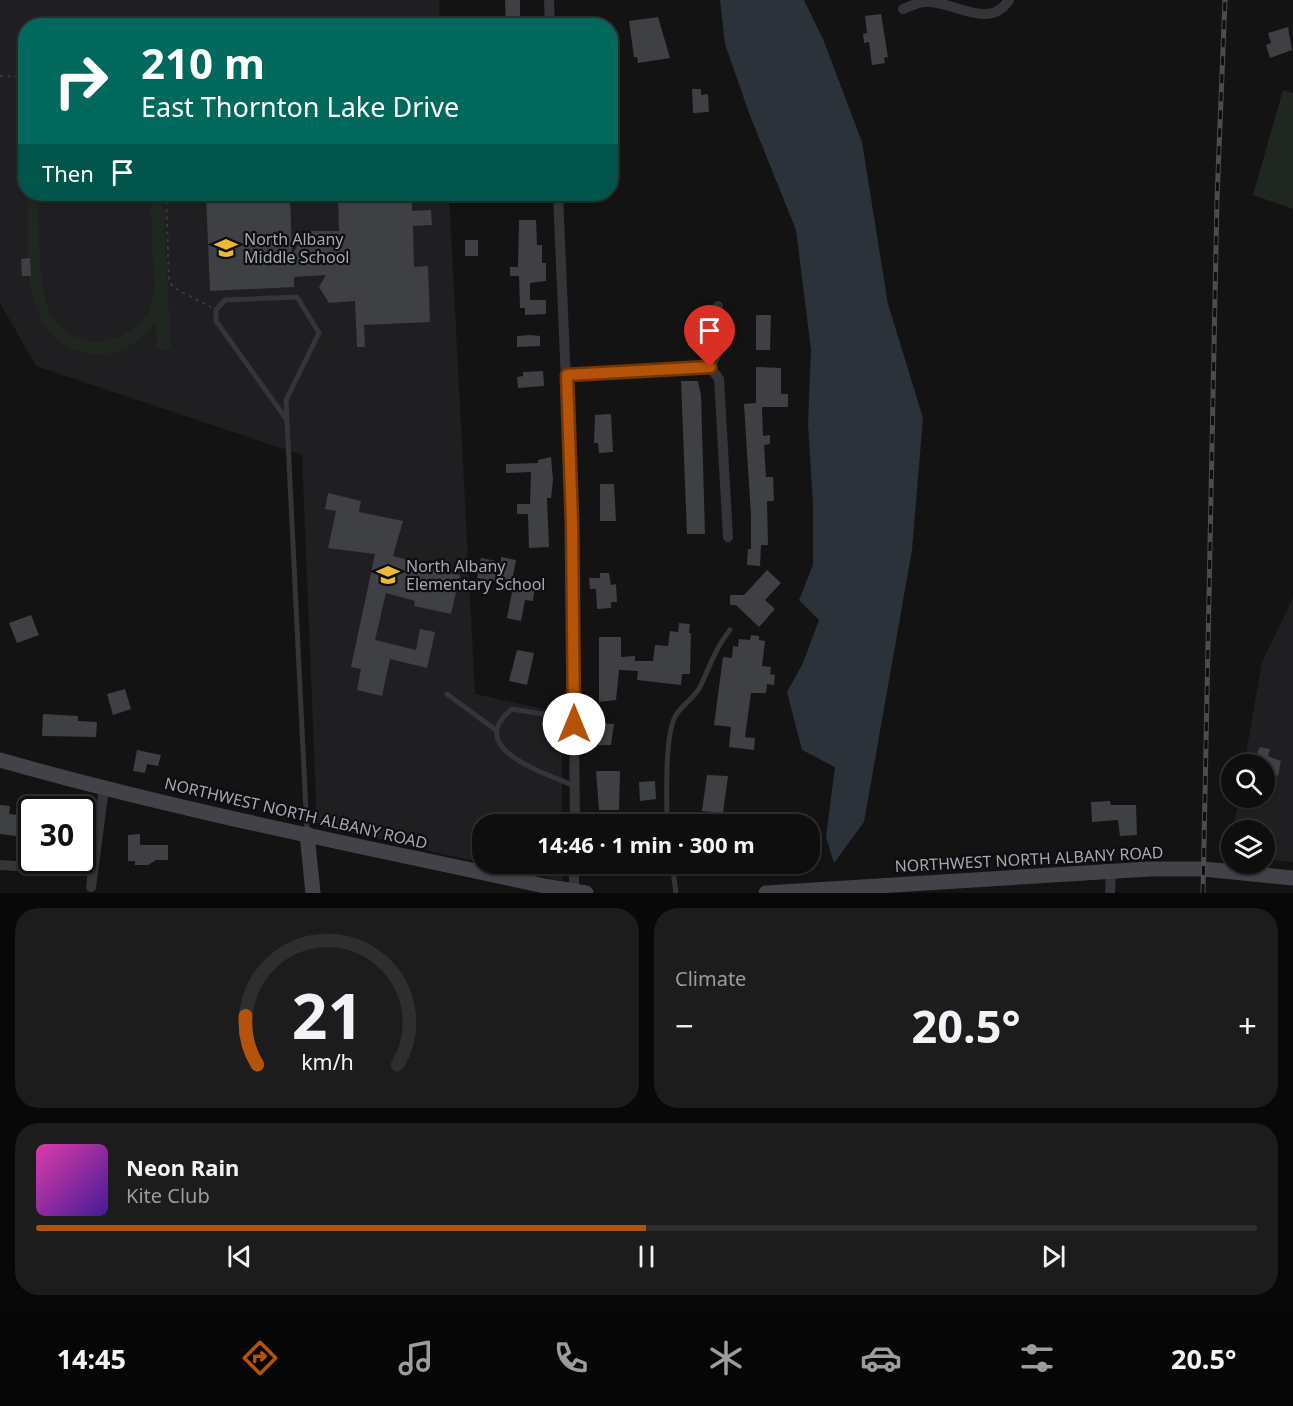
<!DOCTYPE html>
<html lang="en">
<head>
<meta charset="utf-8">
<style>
	body { margin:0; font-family:"Noto Sans",sans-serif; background:#1c1c1d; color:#f1f3f6; height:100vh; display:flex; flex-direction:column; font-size:22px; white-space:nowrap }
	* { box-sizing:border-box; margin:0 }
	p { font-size:20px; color:#9b9c9e }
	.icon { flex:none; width:33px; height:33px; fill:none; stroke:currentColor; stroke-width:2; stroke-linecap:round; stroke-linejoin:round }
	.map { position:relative; height:893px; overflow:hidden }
	.sheet { display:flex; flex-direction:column; gap:15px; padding:15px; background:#080808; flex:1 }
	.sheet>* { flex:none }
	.hud { position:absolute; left:18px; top:18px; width:600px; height:183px; border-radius:24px; box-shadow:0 2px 4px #0004,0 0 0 2px #2e2e2f; background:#00695c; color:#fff; overflow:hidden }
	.fabs { position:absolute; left:1221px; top:754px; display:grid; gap:12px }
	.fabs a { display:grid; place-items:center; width:54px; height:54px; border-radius:50%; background:#0e0e0f; box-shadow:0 2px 4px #0004,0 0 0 2px #2e2e2f; font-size:30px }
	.speed { position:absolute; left:18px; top:796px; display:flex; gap:12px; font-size:30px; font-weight:700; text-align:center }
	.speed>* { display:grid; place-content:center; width:78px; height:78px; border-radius:50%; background:#0e0e0f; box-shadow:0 2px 4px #0004,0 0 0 2px #2e2e2f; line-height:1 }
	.speed .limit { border:3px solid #111; border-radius:9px; background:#fff; color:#111 }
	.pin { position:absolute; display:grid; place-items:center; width:51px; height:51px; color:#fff; margin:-62px -26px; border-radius:50% 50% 50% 0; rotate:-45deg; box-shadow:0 0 6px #0007 }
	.pin .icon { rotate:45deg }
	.me { position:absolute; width:66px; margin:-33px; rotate:0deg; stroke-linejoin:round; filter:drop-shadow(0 0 4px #0008) }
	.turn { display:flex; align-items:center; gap:21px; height:126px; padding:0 24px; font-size:27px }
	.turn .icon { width:78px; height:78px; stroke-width:2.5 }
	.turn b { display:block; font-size:42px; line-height:51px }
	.then { display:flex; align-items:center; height:57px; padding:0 24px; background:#0003; gap:12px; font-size:22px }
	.big { font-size:45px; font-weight:700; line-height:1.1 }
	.sheet .widget { flex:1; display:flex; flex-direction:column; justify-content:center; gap:9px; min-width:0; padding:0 21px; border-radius:24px; background:#1c1c1d }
	.sheet .dial { align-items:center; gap:0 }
	.dial svg { height:156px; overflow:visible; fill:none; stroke:#2e2e2f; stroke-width:7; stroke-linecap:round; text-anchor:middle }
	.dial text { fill:#f1f3f6; stroke:none }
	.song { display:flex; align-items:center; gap:18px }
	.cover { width:72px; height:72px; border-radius:9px; background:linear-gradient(135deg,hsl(320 70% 55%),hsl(260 70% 35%)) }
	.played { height:6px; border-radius:3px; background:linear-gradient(90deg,#b45309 50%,#2e2e2f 50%) }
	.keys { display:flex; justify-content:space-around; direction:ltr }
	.heat { display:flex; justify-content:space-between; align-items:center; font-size:33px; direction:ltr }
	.sheet .tiles { flex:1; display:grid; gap:15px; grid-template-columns:1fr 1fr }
	.widget:last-child { grid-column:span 2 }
	.trip { position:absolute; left:472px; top:814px; width:348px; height:60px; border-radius:24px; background:#0e0e0f; box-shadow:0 2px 4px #0004,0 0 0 2px #2e2e2f; font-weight:700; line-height:60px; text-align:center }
	.tab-bar { display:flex; height:96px; justify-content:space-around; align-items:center; background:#060606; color:#9b9c9e }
	.tab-bar .icon { width:42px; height:42px }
	.tab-bar .current { color:#b45309 }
	.tab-bar b { font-size:27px; color:#f1f3f6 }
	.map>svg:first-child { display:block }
	.built { fill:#1f1f21 }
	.green { fill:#1f2720 }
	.water { fill:#2b3239 }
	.building { fill:#3f4044 }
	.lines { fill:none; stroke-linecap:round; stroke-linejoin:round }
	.path { stroke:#3a3b40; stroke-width:2; stroke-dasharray:3 4.5; stroke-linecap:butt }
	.lane { stroke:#343439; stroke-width:5 }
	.street { stroke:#343439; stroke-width:10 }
	.secondary { stroke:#424349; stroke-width:15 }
	.rail-casing { stroke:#4b4c52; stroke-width:5 }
	.rail { stroke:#0e0e0f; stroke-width:3; stroke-dasharray:9; stroke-linecap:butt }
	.route-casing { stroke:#753606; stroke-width:15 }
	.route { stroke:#b45309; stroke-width:10 }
	.labels { text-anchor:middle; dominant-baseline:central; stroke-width:4.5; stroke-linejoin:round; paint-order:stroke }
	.poi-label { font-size:16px; fill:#a4a8b4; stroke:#0e0e0f; text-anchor:start }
	.street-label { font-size:16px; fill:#a4a8b4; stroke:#0e0e0f }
</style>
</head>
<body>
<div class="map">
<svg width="1293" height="893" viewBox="0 0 1293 893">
	<rect width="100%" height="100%" fill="#131314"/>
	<g class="built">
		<path d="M0,0H439L440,25L26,26V194H449L475,694L562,713V825H483V863L317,825L302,455L36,366L0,303Z"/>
		<path d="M1293,598V862L1265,860L1264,831H1233L1239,798H1264V765H1244L1262,662Z"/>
		<path d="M488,864H563V881Z"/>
	</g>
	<g class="green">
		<path d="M1283,90L1293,93V209L1253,195Z"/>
		<path d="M27,194H38C40,222 37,287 49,311C56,327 74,340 92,341C122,343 149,324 154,294C156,284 154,272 153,262C152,239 151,216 150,194H163L171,349H157L156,323C137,344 118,357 89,353C17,344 29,246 27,194Z"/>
	</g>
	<path class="water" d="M720,0H804L823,39L862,142L888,304L923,418L912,550L864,822L834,863L826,837L835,767L802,750L787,692L803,663L819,620L799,600L813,565V504L808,425L811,350L796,230L749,113L725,44Z"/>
	<g class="building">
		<path d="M505,0H520V20L506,21Z"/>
		<path d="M881,14L888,57L884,58L885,63L872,65L869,42L864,43L863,34L867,33L865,16Z"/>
		<path d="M658,17L670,58L638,63L637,57H634L629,21Z"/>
		<path d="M1288,27L1292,50L1270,58L1266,45L1271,43L1268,33Z"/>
		<path d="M692,89H701V95L708,94L709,112L693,113Z"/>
		<path d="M206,194H290L292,256L305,231H339L338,194H412V211L431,210L432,225L413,226L414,267L428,266L430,322L364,325L365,347H357L355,301L329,303L319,287L326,275L294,277V287L210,291Z"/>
		<path d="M519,220H536L537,245H542V263H546V281L530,283V300H546V314L525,315V308H520L519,276H510V267H518Z"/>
		<rect x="465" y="240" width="13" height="16"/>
		<path d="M30,258L31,276H22L21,259Z"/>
		<path d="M756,315H771L770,350H756Z"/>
		<path d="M531,335L540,336V346L517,347V336Z"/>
		<path d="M756,367L781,368V394H788V407H762L763,436L770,435V444L764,445L766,477H773L774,501H767L768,545H761L760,566L747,565L748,549H751V516L744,404L756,403Z"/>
		<path d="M543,371L544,386L518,388L517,377L523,376V372Z"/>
		<path d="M681,381H698L701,395L705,534H687Z"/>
		<path d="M611,414L613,452L599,453L598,443H594L595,415Z"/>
		<path d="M551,457L553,480L551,498H547L549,547L529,548L528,514H517V504H530L531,472L506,473V464L538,463V460Z"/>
		<path d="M600,484H614L616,521H600Z"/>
		<path d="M328,493L361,501L359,512L403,521L393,556L420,563V566L460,575L451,614L414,606L415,601L386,593L375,640L416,650L420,629L435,632L427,668L390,659L382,696L357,690L361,669L351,667L375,554L328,548L336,511L325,509Z"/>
		<path d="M501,557L516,560L512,581L535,585L533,601L525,600L521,621L507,618L512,592L496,589L498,582L477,578L481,558L501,562Z"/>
		<path d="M767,570L781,583L765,600L775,609L759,627L736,605H730V595H744Z"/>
		<path d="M600,573H609L611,585L616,584L617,602H611V608L597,609L596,589H590L589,578H600Z"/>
		<path d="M31,615L39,635L17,643L9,623Z"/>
		<path d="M679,623L690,624L689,633H691L690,674H682L681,685L637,680L638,671L619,670L616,700L599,702V637H621V657L635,656V661H653L655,645L668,646L670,631L678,632Z"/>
		<path d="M751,635L759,636V640L765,641L762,666L771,667L770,674L775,675L774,685L767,684L766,693H751L745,737L755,738L754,750L729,747L731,727L714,725L723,657L732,658L733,646L738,647L739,639L750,640Z"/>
		<path d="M517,650L534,653L527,685L509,681Z"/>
		<path d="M125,689L131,709L113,715L107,694Z"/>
		<path d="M43,714L78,716V721L97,722L96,737L42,736Z"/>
		<path d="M602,723L614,724L611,745H598V726L601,727Z"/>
		<path d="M1260,747L1270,749L1268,756L1281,761L1278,776L1272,774L1265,791L1264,765H1252Z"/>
		<path d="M137,750L161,755L158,766L147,764L145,773L133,771Z"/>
		<path d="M596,771H620L619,810H599Z"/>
		<path d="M707,775L728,776L723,813L702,811Z"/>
		<path d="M655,781L656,799L640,801L639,782Z"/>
		<path d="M1235,798H1263L1259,808Z"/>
		<path d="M1110,801L1111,805H1136L1137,835L1120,836L1118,820L1092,822L1091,802Z"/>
		<path d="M0,805L10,806L9,814L26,816L24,837L0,834Z"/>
		<path d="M140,834V845H168V860H156L148,865H135V861H128V835Z"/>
	</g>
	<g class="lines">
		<g class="path">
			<path d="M0,76L26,77"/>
			<path d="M166,194L169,281L174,288L211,307"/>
		</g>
		<g class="lane">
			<path d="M287,420L216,321V310L225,300L297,297L319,333L286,400L307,832"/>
			<path d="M447,694L497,731"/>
			<path d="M574,724L542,714L512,709C462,748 547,774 575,786"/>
			<path d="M667,825C667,801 664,734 676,715C683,704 694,698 700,687C709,668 716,647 730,630"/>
			<path d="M672,864L676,893"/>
		</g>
		<g class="street">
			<path d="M549,0L550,26"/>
			<path d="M903,9C911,6 918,2 926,2C955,1 989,31 1009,0"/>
			<path d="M558,194L572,523L575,825"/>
			<path d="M710,367L717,354L718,306"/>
			<path d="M567,375L691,367H710L719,379L728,537"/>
			<path d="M0,865L92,871"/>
			<path d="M91,887L104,788"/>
			<path d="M574,891V864"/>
			<path d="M1110,893L1111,871"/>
		</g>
		<g class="secondary">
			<path d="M0,760C179,811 362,846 544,886L586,893"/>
			<path d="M307,834L313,893"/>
			<path d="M766,893L1149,869H1203L1293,878"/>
		</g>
		<g class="rail-casing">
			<path id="rail" d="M1203,893L1217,199L1225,0"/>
		</g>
		<use href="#rail" class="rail"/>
	</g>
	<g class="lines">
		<g class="route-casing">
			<path id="route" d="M574,724L572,523L567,375L710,367"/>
		</g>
		<use href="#route" class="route"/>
	</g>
	<defs>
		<g id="school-bare" transform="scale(1.8)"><path d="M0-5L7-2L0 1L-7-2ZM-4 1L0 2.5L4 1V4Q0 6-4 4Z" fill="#edb832" stroke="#0e0e0f" stroke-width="2.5" paint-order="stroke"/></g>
	</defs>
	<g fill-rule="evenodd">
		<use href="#school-bare" x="226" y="248"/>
		<use href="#school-bare" x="388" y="575"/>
	</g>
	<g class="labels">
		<g class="poi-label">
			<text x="244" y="239">North Albany<tspan x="244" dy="18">Middle School</tspan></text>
			<text x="406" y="566">North Albany<tspan x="406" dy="18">Elementary School</tspan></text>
		</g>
		<g class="street-label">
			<text transform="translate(296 813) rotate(13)">NORTHWEST NORTH ALBANY ROAD</text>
			<text transform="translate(1029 859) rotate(-3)">NORTHWEST NORTH ALBANY ROAD</text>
		</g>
	</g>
</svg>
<div class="fabs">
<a><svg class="icon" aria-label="search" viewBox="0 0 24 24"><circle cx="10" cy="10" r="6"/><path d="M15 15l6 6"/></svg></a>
<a><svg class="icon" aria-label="layers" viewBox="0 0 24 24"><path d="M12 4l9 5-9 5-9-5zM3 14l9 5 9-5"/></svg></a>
</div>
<div class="speed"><div class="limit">30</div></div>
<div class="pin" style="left:710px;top:367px;background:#d93025"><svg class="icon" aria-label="arrive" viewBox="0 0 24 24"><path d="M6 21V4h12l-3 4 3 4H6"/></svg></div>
<svg class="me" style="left:574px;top:724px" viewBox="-20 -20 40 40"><circle r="19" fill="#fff"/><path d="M0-13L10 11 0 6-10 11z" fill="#b45309"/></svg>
<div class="trip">14:46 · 1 min · 300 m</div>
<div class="hud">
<div class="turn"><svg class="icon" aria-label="right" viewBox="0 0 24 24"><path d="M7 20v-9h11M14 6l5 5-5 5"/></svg><div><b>210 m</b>East Thornton Lake Drive</div></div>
<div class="then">Then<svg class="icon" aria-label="arrive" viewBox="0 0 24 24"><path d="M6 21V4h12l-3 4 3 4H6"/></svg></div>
</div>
</div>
<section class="sheet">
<div class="tiles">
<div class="widget dial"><svg viewBox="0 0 100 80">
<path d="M14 69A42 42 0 1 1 86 69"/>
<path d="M14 69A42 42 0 0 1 8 44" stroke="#b45309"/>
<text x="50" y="56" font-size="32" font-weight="700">21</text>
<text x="50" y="72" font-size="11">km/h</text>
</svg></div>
<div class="widget"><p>Climate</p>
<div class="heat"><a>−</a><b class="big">20.5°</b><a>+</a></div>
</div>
<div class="widget">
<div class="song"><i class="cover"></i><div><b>Neon Rain</b><p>Kite Club</p></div></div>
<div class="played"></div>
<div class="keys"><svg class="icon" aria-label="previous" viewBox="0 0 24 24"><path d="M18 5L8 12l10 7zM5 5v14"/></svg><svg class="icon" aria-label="pause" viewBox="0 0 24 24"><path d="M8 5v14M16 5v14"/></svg><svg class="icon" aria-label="next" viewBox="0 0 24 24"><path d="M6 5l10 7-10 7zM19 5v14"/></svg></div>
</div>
</div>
</section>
<nav class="tab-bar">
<b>14:45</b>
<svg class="icon current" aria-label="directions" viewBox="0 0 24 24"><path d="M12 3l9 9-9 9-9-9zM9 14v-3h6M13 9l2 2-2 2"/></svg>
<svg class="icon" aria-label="music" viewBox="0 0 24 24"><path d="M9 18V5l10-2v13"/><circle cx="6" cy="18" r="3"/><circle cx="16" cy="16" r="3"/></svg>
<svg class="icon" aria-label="phone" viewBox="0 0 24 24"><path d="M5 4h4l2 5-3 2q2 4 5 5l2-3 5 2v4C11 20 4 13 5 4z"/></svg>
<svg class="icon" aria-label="climate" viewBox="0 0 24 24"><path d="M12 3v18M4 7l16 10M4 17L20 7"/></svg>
<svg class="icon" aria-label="car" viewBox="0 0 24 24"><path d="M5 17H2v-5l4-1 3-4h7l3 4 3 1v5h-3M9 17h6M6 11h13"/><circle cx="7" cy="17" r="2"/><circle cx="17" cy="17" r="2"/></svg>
<svg class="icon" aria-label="filters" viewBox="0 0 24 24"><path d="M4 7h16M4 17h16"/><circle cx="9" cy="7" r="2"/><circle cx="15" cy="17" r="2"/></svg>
<b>20.5°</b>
</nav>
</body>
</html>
